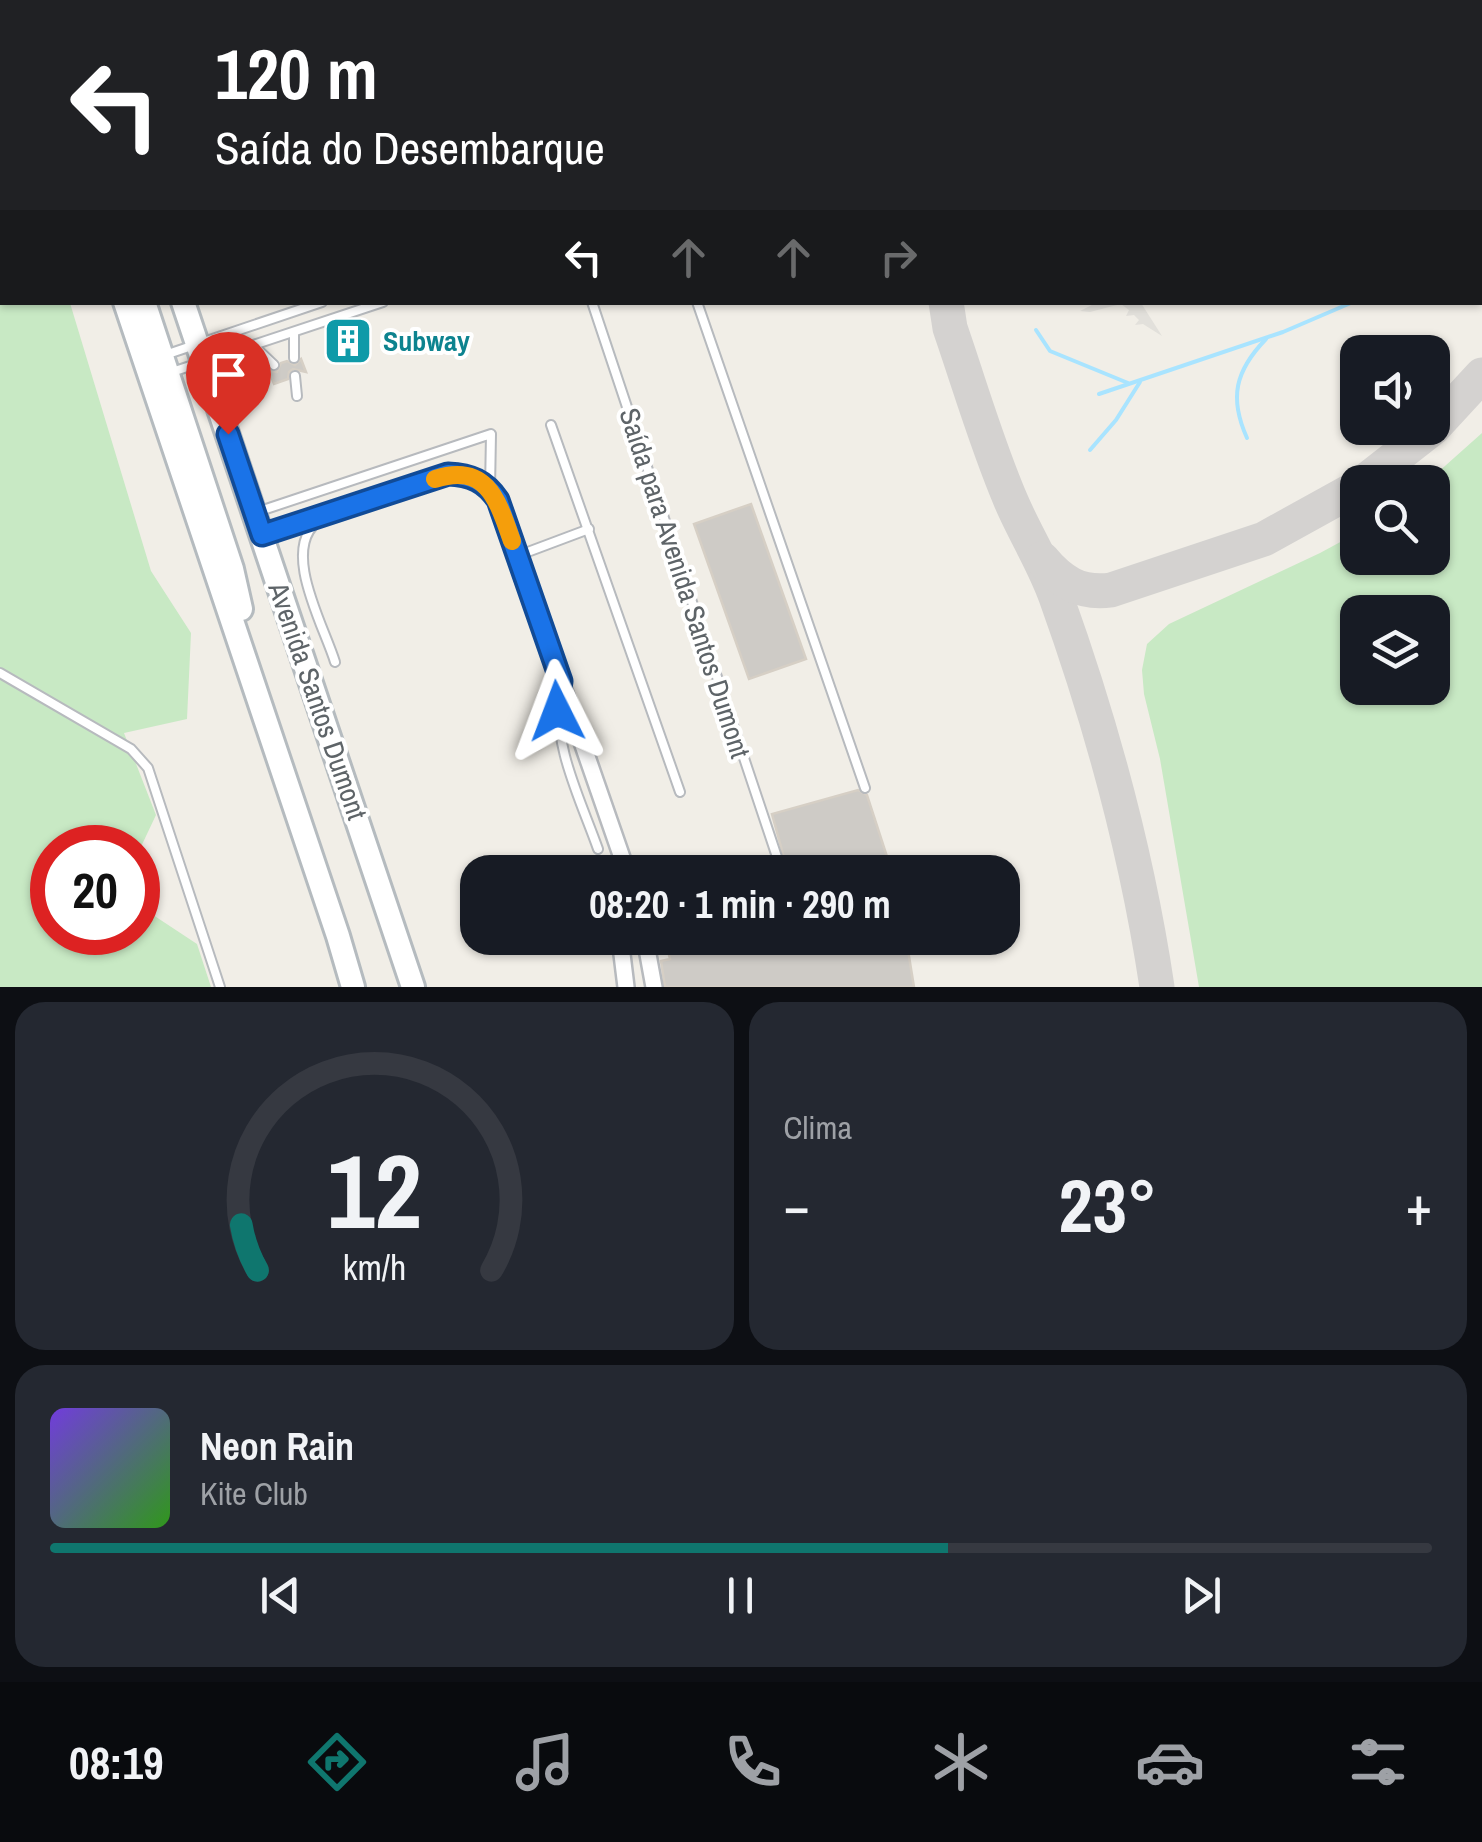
<!DOCTYPE html>
<html lang="pt">
<head>
<meta charset="utf-8">
<style>
	body { margin:0; font-family:"Archivo Narrow",sans-serif; background:#242831; color:#f1f3f6; height:100vh; display:flex; flex-direction:column; font-size:38px; white-space:nowrap }
	* { box-sizing:border-box; margin:0 }
	p { font-size:32px; color:#9ea1a6 }
	.icon { flex:none; width:55px; height:55px; fill:none; stroke:currentColor; stroke-width:2; stroke-linecap:round; stroke-linejoin:round }
	.map { position:relative; height:987px; overflow:hidden }
	.drawer { display:flex; flex-direction:column; gap:15px; padding:15px; background:#0d0f14; flex:1 }
	.drawer>* { flex:none }
	.hud { position:absolute; left:0px; top:0px; width:1482px; height:305px; box-shadow:0 2px 8px #0004; background:#202124; color:#fff; overflow:hidden }
	.tools { position:absolute; left:1340px; top:335px; display:grid; gap:20px }
	.tools a { display:grid; place-items:center; width:110px; height:110px; border-radius:20px; background:#171b24; box-shadow:0 2px 8px #0004; font-size:50px }
	.speed { position:absolute; left:30px; top:825px; display:flex; gap:20px; font-size:50px; font-weight:700; text-align:center }
	.speed>* { display:grid; place-content:center; width:130px; height:130px; border-radius:50%; background:#171b24; box-shadow:0 2px 8px #0004; line-height:1 }
	.speed .limit { border:15px solid #d22; background:#fff; color:#111 }
	.pin { position:absolute; display:grid; place-items:center; width:85px; height:85px; color:#fff; margin:-102px -42px; border-radius:50% 50% 50% 0; rotate:-45deg; box-shadow:0 0 10px #0007 }
	.pin .icon { rotate:45deg }
	.me { position:absolute; width:110px; margin:-55px; rotate:357deg; stroke-linejoin:round; filter:drop-shadow(0 0 8px #0008) }
	.turn { display:flex; align-items:center; gap:35px; height:210px; padding:0 50px; font-size:45px }
	.turn .icon { width:130px; height:130px; stroke-width:2.5 }
	.turn b { display:block; font-size:70px; line-height:85px }
	.lanes { display:flex; align-items:center; height:95px; padding:0 50px; background:#0003; justify-content:center; gap:50px; direction:ltr }
	.lanes .off { opacity:.35 }
	.big { font-size:75px; font-weight:700; line-height:1.1 }
	.drawer .tile { flex:1; display:flex; flex-direction:column; justify-content:center; gap:15px; min-width:0; padding:0 35px; border-radius:30px; background:#242831 }
	.drawer .dial { align-items:center; gap:0 }
	.dial svg { height:260px; overflow:visible; fill:none; stroke:#363941; stroke-width:7; stroke-linecap:round; text-anchor:middle }
	.dial text { fill:#f1f3f6; stroke:none }
	.song { display:flex; align-items:center; gap:30px }
	.cover { width:120px; height:120px; border-radius:15px; background:linear-gradient(135deg,hsl(260 70% 55%),hsl(110 70% 35%)) }
	.played { height:10px; border-radius:5px; background:linear-gradient(90deg,#0f766e 65%,#363941 65%) }
	.keys { display:flex; justify-content:space-around; direction:ltr }
	.heat { display:flex; justify-content:space-between; align-items:center; font-size:55px; direction:ltr }
	.drawer .tiles { flex:1; display:grid; gap:15px; grid-template-columns:1fr 1fr }
	.tile:last-child { grid-column:span 2 }
	.trip { position:absolute; left:460px; top:855px; width:560px; height:100px; border-radius:30px; background:#171b24; box-shadow:0 2px 8px #0004; font-weight:700; line-height:100px; text-align:center }
	.tab-bar { display:flex; height:160px; justify-content:space-around; align-items:center; background:#090b0e; color:#9ea1a6 }
	.tab-bar .icon { width:70px; height:70px }
	.tab-bar .current { color:#0f766e }
	.tab-bar b { font-size:45px; color:#f1f3f6 }
	.map>svg:first-child { display:block }
	.industrial { fill:#e2e0db }
	.green { fill:#c8e9c4; fill-rule:evenodd }
	.lines { fill:none; stroke-linecap:round; stroke-linejoin:round }
	.stream { stroke:#a9e4ff; stroke-width:4 }
	.taxiway { stroke:#d4d2d0; stroke-width:35 }
	.building { fill:#cecbc6; stroke:#d6cfc5; stroke-width:2.5 }
	.lane-casing { stroke:#b7babe; stroke-width:12 }
	.street-casing { stroke:#b7babe; stroke-width:20 }
	.secondary-casing { stroke:#b5bbbf; stroke-width:28 }
	.lane { stroke:#fff; stroke-width:8 }
	.street { stroke:#fff; stroke-width:15 }
	.secondary { stroke:#fff; stroke-width:22 }
	.route-casing { stroke:#114b97; stroke-width:25 }
	.route { stroke:#1a73e8; stroke-width:18 }
	.slow { stroke:#f59e0b; stroke-width:18 }
	.labels { text-anchor:middle; dominant-baseline:central; stroke-width:8; stroke-linejoin:round; paint-order:stroke }
	.culture-label { font-size:28px; font-weight:bold; fill:#0d838f; stroke:#fff; text-anchor:start }
	.street-label { font-size:28px; fill:#5e6468; stroke:#fff }
</style>
</head>
<body>
<div class="map">
<svg width="1482" height="987" viewBox="0 0 1482 987">
	<rect width="100%" height="100%" fill="#f1eee7"/>
	<path class="industrial" d="M1096,303H1141L1162,336L1143,324L1135,325L1139,320L1134,315L1126,316L1129,310L1121,304L1090,312L1080,311Z"/>
	<g class="green">
		<path d="M0,21L2,302L70,303L151,571L191,633L187,719L124,733L156,815L138,853V848H52V932H138V892L144,909L197,944L211,987H0Z"/>
		<path d="M1482,433V987H1199L1160,759L1144,694L1142,670L1147,644L1169,624L1320,553L1357,533L1358,558H1432V482H1427ZM1358,612H1432V688H1358Z"/>
	</g>
	<g class="lines">
		<g class="stream">
			<path d="M1414,0L1415,2"/>
			<path d="M1331,2L1340,0"/>
			<path d="M1480,108H1482"/>
			<path d="M1036,330L1050,351L1128,383"/>
			<path d="M1099,394L1283,332L1353,302"/>
			<path d="M1247,438C1229,398 1235,371 1266,339"/>
			<path d="M1090,450L1116,420L1140,382"/>
		</g>
		<g class="taxiway">
			<path d="M858,0L859,2"/>
			<path d="M946,302L950,328C970,386 987,445 1011,501C1025,534 1044,563 1056,597C1102,725 1137,853 1157,987"/>
			<path d="M1364,482L1433,428L1482,375"/>
			<path d="M1042,559C1061,582 1080,594 1111,590L1264,539L1358,487"/>
		</g>
	</g>
	<g class="building">
		<path d="M361,326L365,343L336,357L330,340Z"/>
		<path d="M301,359L306,372L293,369L289,372L288,379L274,384L269,371L277,372L281,363L287,361L295,365Z"/>
		<path d="M751,504L806,659L749,679L694,524Z"/>
		<path d="M858,790L867,795L892,872H788L772,814Z"/>
		<path d="M745,858L749,872H698V868Z"/>
		<path d="M665,938H906L914,987H665L661,961L670,959Z"/>
	</g>
	<g class="lines">
		<g class="lane-casing">
			<g id="lane">
				<path d="M138,0L139,2"/>
				<path d="M592,0L593,2"/>
				<path d="M895,0L896,2"/>
				<path d="M1232,2L1239,0"/>
				<path d="M592,302L779,863"/>
				<path d="M697,302L865,788"/>
				<path d="M254,346L274,365"/>
				<path d="M165,355L322,302"/>
				<path d="M294,358V333"/>
				<path d="M172,372L383,302"/>
				<path d="M295,376L297,396"/>
				<path d="M551,425L680,792"/>
				<path d="M257,512L491,434L490,489"/>
				<path d="M317,522C281,551 324,626 335,662"/>
				<path d="M517,556L589,529"/>
				<path d="M0,673L131,749L148,768L220,987"/>
				<path d="M560,690C552,745 580,798 598,849"/>
			</g>
		</g>
		<g class="street-casing">
			<g id="street">
				<path d="M262,535L448,475C471,475 485,481 498,500L627,872"/>
				<path d="M620,938L626,987"/>
				<path d="M645,938L654,987"/>
			</g>
		</g>
		<g class="secondary-casing">
			<g id="secondary">
				<path d="M25,0V2"/>
				<path d="M64,0L65,2"/>
				<path d="M125,302L338,936L353,987"/>
				<path d="M144,302L232,569L241,609"/>
				<path d="M183,302L413,987"/>
			</g>
		</g>
		<use href="#lane" class="lane"/>
		<use href="#street" class="street"/>
		<use href="#secondary" class="secondary"/>
	</g>
	<g class="lines">
		<g class="route-casing">
			<path id="route" d="M228,434L262,535L448,474C471,475 485,481 498,500L561,681L557,711"/>
		</g>
		<use href="#route" class="route"/>
		<path class="slow" d="M435,479C487,462 498,501 512,541"/>
	</g>
	<defs>
		<g id="building-square" transform="scale(2.5)"><rect x="-9" y="-9" width="18" height="18" rx="4" fill="#0f9aa8" stroke="#fff"/><path d="M-4-6H4V6H1V3H-1V6H-4ZM-2.5-4.3h1.7v1.8h-1.7ZM.8-4.3h1.7v1.8H.8ZM-2.5-1h1.7V.8h-1.7ZM.8-1h1.7V.8H.8Z" fill="#fff"/></g>
	</defs>
	<g fill-rule="evenodd">
		<use href="#building-square" x="348" y="341"/>
	</g>
	<g class="labels">
		<g class="culture-label">
			<text x="383" y="341">Subway</text>
		</g>
		<g class="street-label">
			<text transform="translate(685 583) rotate(72)">Saída para Avenida Santos Dumont</text>
			<text transform="translate(318 701) rotate(71)">Avenida Santos Dumont</text>
		</g>
	</g>
</svg>
<div class="tools">
<a><svg class="icon" aria-label="sound" viewBox="0 0 24 24"><path d="M4 9h4l5-4v14l-5-4H4zM17 9q2 3 0 6"/></svg></a>
<a><svg class="icon" aria-label="search" viewBox="0 0 24 24"><circle cx="10" cy="10" r="6"/><path d="M15 15l6 6"/></svg></a>
<a><svg class="icon" aria-label="layers" viewBox="0 0 24 24"><path d="M12 4l9 5-9 5-9-5zM3 14l9 5 9-5"/></svg></a>
</div>
<div class="speed"><div class="limit">20</div></div>
<div class="pin" style="left:228px;top:434px;background:#d93025"><svg class="icon" aria-label="arrive" viewBox="0 0 24 24"><path d="M6 21V4h12l-3 4 3 4H6"/></svg></div>
<svg class="me" style="left:557px;top:711px" viewBox="-20 -20 40 40"><path d="M0-17L14 15 0 8-14 15z" fill="#1a73e8" stroke="#fff" stroke-width="4"/></svg>
<div class="trip">08:20 · 1 min · 290 m</div>
<div class="hud">
<div class="turn"><svg class="icon" aria-label="left" viewBox="0 0 24 24"><path d="M17 20v-9H6M10 6l-5 5 5 5"/></svg><div><b>120 m</b>Saída do Desembarque</div></div>
<div class="lanes"><svg class="icon" aria-label="left" viewBox="0 0 24 24"><path d="M17 20v-9H6M10 6l-5 5 5 5"/></svg><svg class="icon off" aria-label="ahead" viewBox="0 0 24 24"><path d="M12 20V5M6 11l6-6 6 6"/></svg><svg class="icon off" aria-label="ahead" viewBox="0 0 24 24"><path d="M12 20V5M6 11l6-6 6 6"/></svg><svg class="icon off" aria-label="right" viewBox="0 0 24 24"><path d="M7 20v-9h11M14 6l5 5-5 5"/></svg></div>
</div>
</div>
<section class="drawer">
<div class="tiles">
<div class="tile dial"><svg viewBox="0 0 100 80">
<path d="M14 69A42 42 0 1 1 86 69"/>
<path d="M14 69A42 42 0 0 1 9 55" stroke="#0f766e"/>
<text x="50" y="56" font-size="32" font-weight="700">12</text>
<text x="50" y="72" font-size="11">km/h</text>
</svg></div>
<div class="tile"><p>Clima</p>
<div class="heat"><a>−</a><b class="big">23°</b><a>+</a></div>
</div>
<div class="tile">
<div class="song"><i class="cover"></i><div><b>Neon Rain</b><p>Kite Club</p></div></div>
<div class="played"></div>
<div class="keys"><svg class="icon" aria-label="previous" viewBox="0 0 24 24"><path d="M18 5L8 12l10 7zM5 5v14"/></svg><svg class="icon" aria-label="pause" viewBox="0 0 24 24"><path d="M8 5v14M16 5v14"/></svg><svg class="icon" aria-label="next" viewBox="0 0 24 24"><path d="M6 5l10 7-10 7zM19 5v14"/></svg></div>
</div>
</div>
</section>
<nav class="tab-bar">
<b>08:19</b>
<svg class="icon current" aria-label="directions" viewBox="0 0 24 24"><path d="M12 3l9 9-9 9-9-9zM9 14v-3h6M13 9l2 2-2 2"/></svg>
<svg class="icon" aria-label="music" viewBox="0 0 24 24"><path d="M9 18V5l10-2v13"/><circle cx="6" cy="18" r="3"/><circle cx="16" cy="16" r="3"/></svg>
<svg class="icon" aria-label="phone" viewBox="0 0 24 24"><path d="M5 4h4l2 5-3 2q2 4 5 5l2-3 5 2v4C11 20 4 13 5 4z"/></svg>
<svg class="icon" aria-label="climate" viewBox="0 0 24 24"><path d="M12 3v18M4 7l16 10M4 17L20 7"/></svg>
<svg class="icon" aria-label="car" viewBox="0 0 24 24"><path d="M5 17H2v-5l4-1 3-4h7l3 4 3 1v5h-3M9 17h6M6 11h13"/><circle cx="7" cy="17" r="2"/><circle cx="17" cy="17" r="2"/></svg>
<svg class="icon" aria-label="filters" viewBox="0 0 24 24"><path d="M4 7h16M4 17h16"/><circle cx="9" cy="7" r="2"/><circle cx="15" cy="17" r="2"/></svg>
</nav>
</body>
</html>
